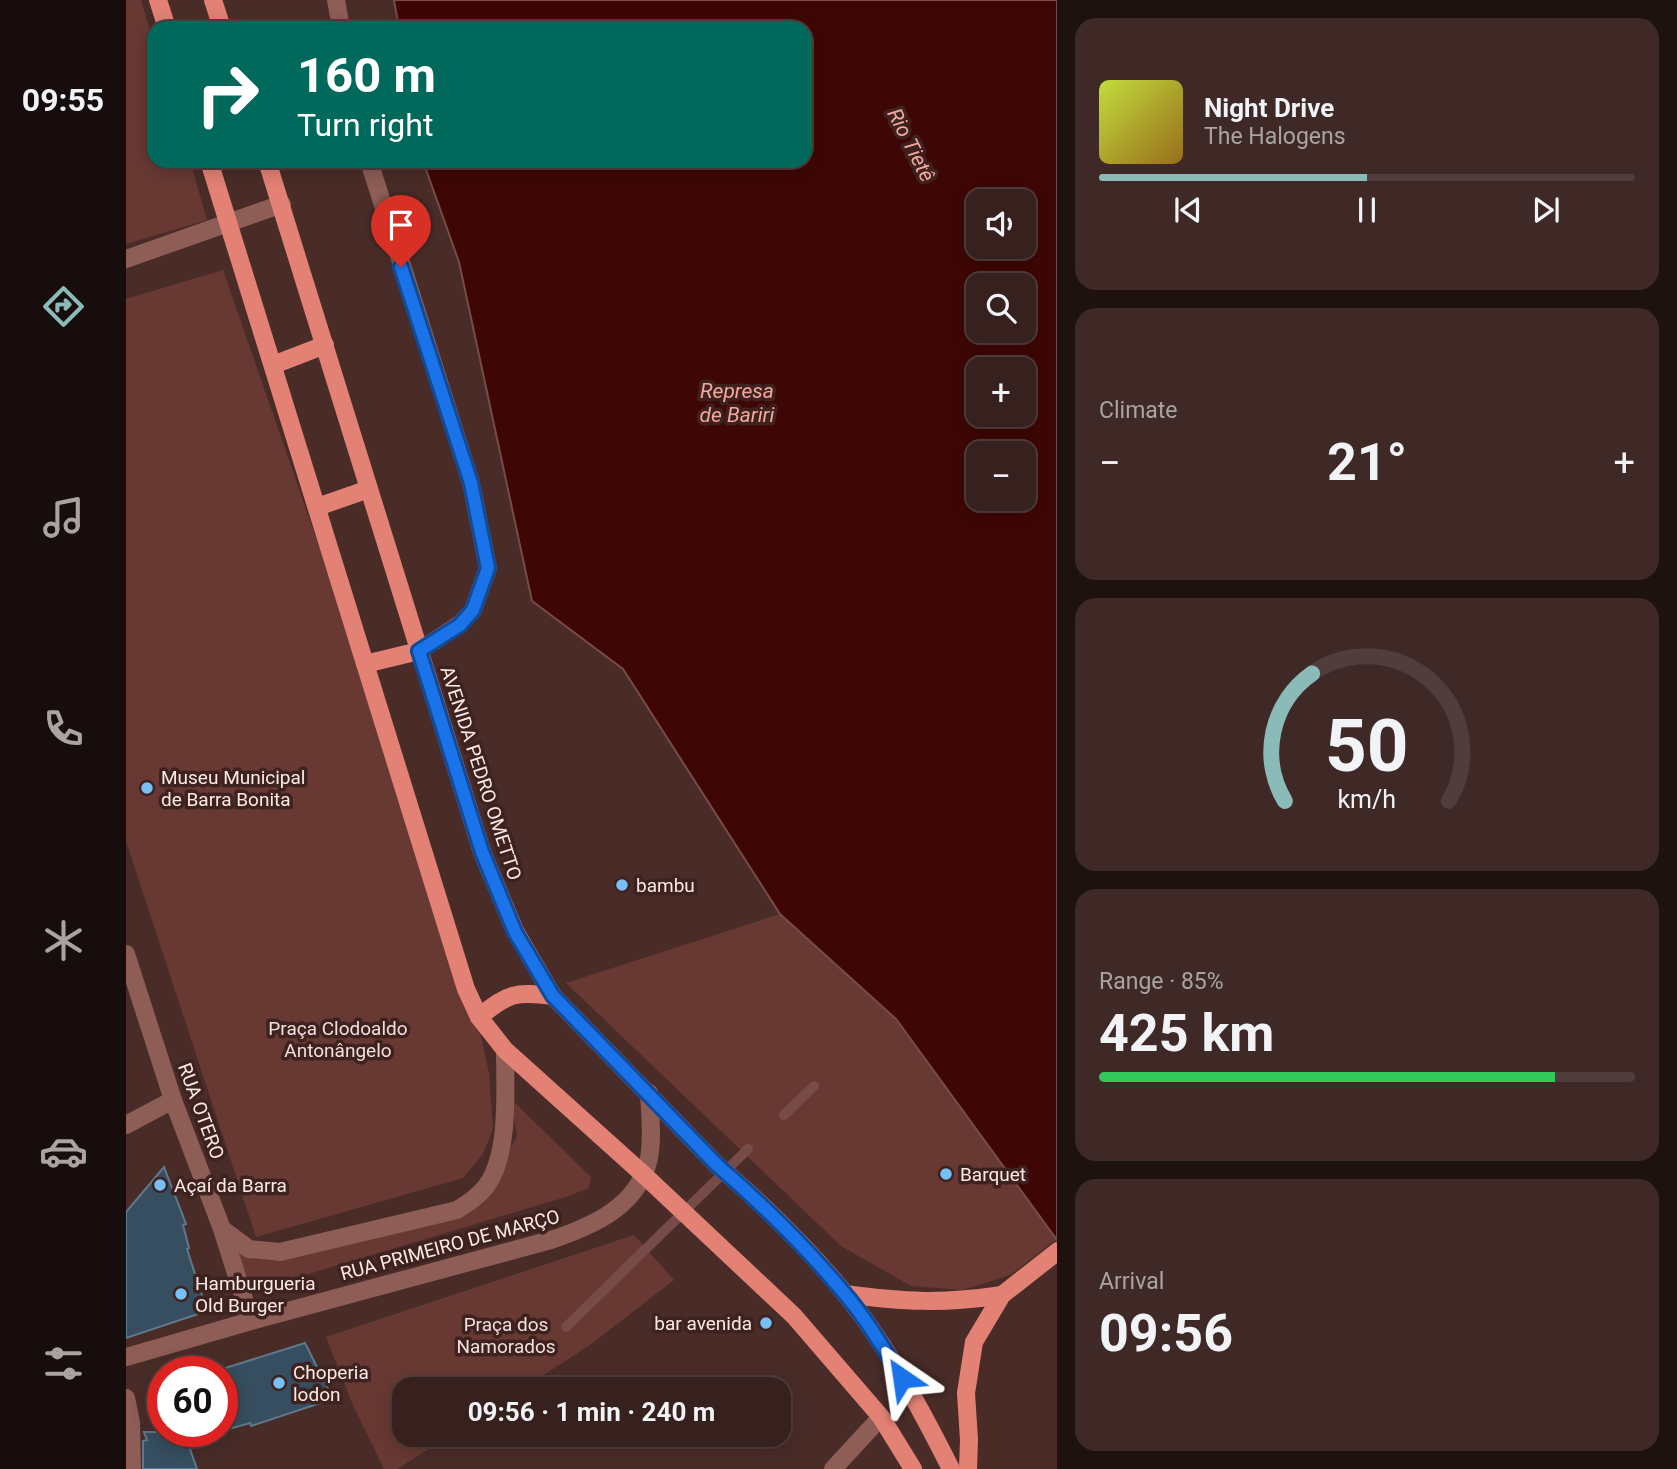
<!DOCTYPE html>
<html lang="en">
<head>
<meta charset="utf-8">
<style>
	body { margin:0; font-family:Roboto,sans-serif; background:#3e2927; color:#f1f3f6; height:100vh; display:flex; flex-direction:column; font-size:26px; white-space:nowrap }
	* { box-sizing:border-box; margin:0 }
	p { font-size:23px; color:#aaa3a4 }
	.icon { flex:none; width:38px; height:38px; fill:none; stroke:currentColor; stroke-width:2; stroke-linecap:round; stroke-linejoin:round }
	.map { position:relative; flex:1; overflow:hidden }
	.panel { display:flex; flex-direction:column; gap:18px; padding:18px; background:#1e1210; width:620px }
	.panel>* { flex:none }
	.top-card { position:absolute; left:21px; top:21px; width:665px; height:147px; border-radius:21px; box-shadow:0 4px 18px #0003,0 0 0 2px #513e3c; background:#00695c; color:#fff; overflow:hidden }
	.fabs { position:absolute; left:840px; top:189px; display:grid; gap:14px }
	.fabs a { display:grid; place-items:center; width:70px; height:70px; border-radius:14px; background:#37211e; box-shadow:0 4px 18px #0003,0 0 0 2px #513e3c; font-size:35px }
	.speed { position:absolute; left:21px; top:1356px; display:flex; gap:14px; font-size:35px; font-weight:700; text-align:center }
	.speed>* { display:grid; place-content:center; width:91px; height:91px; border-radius:50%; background:#37211e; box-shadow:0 4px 18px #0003,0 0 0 2px #513e3c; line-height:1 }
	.speed .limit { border:10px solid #d22; background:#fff; color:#111 }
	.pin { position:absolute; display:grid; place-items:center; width:60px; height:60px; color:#fff; margin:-72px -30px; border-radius:50% 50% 50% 0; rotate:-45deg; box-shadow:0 0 7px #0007 }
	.pin .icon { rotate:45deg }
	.me { position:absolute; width:77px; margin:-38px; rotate:328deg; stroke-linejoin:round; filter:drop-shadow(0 0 5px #0008) }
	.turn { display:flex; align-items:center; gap:24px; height:147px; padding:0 35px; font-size:32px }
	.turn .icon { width:91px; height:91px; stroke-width:2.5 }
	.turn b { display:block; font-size:49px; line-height:60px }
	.big { font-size:52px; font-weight:700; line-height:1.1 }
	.panel .widget { flex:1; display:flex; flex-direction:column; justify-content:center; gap:10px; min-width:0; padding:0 24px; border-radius:21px; background:#3e2927 }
	.panel .dial { align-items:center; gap:0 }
	.dial svg { height:182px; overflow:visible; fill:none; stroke:#513e3c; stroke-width:7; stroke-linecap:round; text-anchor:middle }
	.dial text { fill:#f1f3f6; stroke:none }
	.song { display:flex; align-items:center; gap:21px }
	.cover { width:84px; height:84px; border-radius:10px; background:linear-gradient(135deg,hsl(70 70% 55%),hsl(40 70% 35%)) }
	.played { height:7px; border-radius:4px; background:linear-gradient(90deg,#8bbbb9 50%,#513e3c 50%) }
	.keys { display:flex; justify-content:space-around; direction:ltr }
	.heat { display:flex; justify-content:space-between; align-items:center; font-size:38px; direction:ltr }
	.charge { height:10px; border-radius:5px; background:linear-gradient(90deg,#34c759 85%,#513e3c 0) }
	.trip { position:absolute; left:266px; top:1377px; width:399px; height:70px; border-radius:21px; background:#37211e; box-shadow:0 4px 18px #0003,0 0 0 2px #513e3c; font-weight:700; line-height:70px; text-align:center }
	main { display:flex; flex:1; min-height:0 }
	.tab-bar { display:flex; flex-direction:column; width:126px; justify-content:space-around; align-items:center; background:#160d0c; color:#aaa3a4 }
	.tab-bar .icon { width:49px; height:49px }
	.tab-bar .selected { color:#8bbbb9 }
	.tab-bar b { font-size:32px; color:#f1f3f6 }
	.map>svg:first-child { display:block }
	.green { fill:#683933 }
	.water { fill:#3e0705; stroke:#774b48; stroke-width:2; fill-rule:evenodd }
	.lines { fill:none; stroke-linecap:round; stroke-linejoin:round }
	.stream { stroke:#774b48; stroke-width:10 }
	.building { fill:#364e60; stroke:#5f788c; stroke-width:2 }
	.minor { stroke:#8d5d56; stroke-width:18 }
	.major { stroke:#e38175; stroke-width:18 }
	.route-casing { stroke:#114b97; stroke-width:18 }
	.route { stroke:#1a73e8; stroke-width:12 }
	.poi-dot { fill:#77bff7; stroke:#3e221f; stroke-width:2.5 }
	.labels { text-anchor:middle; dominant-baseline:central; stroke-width:7; stroke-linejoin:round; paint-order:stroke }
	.street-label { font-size:19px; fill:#fde9e6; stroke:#3e221f }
	.poi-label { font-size:19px; fill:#fde9e6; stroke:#3e221f; text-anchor:start }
	.park-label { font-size:19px; fill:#f2dedb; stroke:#3e221f }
	.water-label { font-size:21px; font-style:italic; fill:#f4a89d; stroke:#3e221f }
</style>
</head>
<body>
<main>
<nav class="tab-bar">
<b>09:55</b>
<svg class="icon selected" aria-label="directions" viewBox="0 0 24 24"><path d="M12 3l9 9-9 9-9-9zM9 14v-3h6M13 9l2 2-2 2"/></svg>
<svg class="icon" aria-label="music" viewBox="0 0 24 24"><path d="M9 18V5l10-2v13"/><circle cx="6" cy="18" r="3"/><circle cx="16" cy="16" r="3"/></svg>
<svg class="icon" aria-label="phone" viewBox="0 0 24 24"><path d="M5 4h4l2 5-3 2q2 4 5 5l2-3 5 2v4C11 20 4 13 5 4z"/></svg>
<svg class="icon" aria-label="climate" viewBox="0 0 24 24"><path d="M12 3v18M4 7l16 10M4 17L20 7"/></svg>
<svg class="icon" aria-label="car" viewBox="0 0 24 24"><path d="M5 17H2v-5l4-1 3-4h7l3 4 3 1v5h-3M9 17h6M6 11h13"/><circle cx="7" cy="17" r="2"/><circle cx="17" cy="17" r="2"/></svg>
<svg class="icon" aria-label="filters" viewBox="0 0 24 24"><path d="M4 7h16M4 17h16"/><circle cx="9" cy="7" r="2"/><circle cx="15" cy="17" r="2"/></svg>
</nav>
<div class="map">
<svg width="932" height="1469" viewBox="0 0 932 1469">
	<rect width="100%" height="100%" fill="#492c28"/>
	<g class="green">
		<path d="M0,0H15L28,44V161H64L81,220L0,244Z"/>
		<path d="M97,270L270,768L349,1008L363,1073L367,1129L357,1154L337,1178L130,1237L0,841V299Z"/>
		<path d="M654,914L770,1019L931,1239L884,1275L837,1290L785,1286L715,1246L440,983Z"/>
		<path d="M384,1098L465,1177L463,1188L440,1197L125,1291L111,1252L128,1259L147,1261L341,1212L376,1165L391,1136Z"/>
		<path d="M508,1235L548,1280L464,1345L396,1389L278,1390V1435H325L271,1469H258L226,1403L200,1337Z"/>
	</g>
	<path class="water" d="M268,0H931V1240L770,1019L654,914L497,669L406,601L333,262L297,161H679V28H273ZM852,201H898V247H852ZM852,285H898V331H852ZM852,369H898V415H852ZM852,453H898V499H852Z"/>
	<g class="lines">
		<g class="stream">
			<path d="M658,1115L688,1086"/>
			<path d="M440,1327L622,1149"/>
		</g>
	</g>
	<g class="building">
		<path d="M38,1167L60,1224L57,1225L63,1248L61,1249L81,1311L0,1338V1212Z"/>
		<path d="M179,1343L207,1399L125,1426L124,1423L96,1431V1369Z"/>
		<path d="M18,1432H58L71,1469H17V1441L21,1440Z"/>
	</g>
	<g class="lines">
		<g class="minor">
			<path d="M210,0L215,28"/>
			<path d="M243,161L345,483L362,568L347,610L334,624L293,651"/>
			<path d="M0,259L156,204"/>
			<path d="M0,954L47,1100L96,1229L125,1321"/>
			<path d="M0,1125L47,1100"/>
			<path d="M96,1229L123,1249L154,1252L331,1210C342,1203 353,1196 361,1185C384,1153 379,1088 379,1050"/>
			<path d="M0,1357L125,1321L425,1240C467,1226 513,1206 523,1158C527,1137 524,1114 523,1093"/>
			<path d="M0,1398L5,1422L6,1469"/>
			<path d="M707,1469L755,1417"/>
		</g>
		<g class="major">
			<path d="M32,0L41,28"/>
			<path d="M87,0L96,28"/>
			<path d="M83,161L340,989L353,1017L379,1050L518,1175L668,1316L755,1417L787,1469"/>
			<path d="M141,161L356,852L389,931L427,996L591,1165C645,1211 709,1274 748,1333C777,1376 802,1423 825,1469"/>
			<path d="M147,365L199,345"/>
			<path d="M191,507L243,489"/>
			<path d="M239,664L293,651"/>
			<path d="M353,1017C384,992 389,992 427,996"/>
			<path d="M719,1294C777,1302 818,1304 876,1295"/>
			<path d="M842,1469L843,1440L840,1393L848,1342L876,1295L932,1251"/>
		</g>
	</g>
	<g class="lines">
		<g class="route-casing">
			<path id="route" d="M275,267L345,483L362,568L347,610L334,625L293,651L356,852L389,932L427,996L591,1165C636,1204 681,1248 719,1294C741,1320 758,1349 776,1378"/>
		</g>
		<use href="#route" class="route"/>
	</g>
	<g class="poi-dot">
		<circle cx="21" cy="788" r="7"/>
		<circle cx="496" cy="885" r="7"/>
		<circle cx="820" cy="1174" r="7"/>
		<circle cx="34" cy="1185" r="7"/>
		<circle cx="55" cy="1294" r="7"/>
		<circle cx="640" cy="1323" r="7"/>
		<circle cx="153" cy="1383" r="7"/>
	</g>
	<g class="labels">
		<g class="street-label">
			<text transform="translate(355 773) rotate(72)">AVENIDA PEDRO OMETTO</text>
			<text transform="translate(75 1111) rotate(70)">RUA OTERO</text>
			<text transform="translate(324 1245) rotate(-15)">RUA PRIMEIRO DE MARÇO</text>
		</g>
		<g class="poi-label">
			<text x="35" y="777">Museu Municipal<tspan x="35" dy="22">de Barra Bonita</tspan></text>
			<text x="510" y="885">bambu</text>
			<text x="834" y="1174">Barquet</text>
			<text x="48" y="1185">Açaí da Barra</text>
			<text x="69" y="1283">Hamburgueria<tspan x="69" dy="22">Old Burger</tspan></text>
			<text x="626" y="1323" text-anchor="end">bar avenida</text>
			<text x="167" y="1372">Choperia<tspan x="167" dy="22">lodon</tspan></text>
		</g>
		<g class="park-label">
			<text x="212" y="1028">Praça Clodoaldo<tspan x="212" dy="22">Antonângelo</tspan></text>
			<text x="380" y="1324">Praça dos<tspan x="380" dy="22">Namorados</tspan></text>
		</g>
		<g class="water-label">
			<text transform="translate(785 145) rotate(63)">Rio Tietê</text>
			<text x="611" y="391">Represa<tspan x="611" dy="24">de Bariri</tspan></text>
		</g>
	</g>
</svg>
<div class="fabs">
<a><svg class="icon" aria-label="sound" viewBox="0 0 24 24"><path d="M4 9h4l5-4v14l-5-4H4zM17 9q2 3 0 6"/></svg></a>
<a><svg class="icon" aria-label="search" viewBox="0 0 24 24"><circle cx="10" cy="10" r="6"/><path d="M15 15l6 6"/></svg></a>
<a>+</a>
<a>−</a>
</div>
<div class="speed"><div class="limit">60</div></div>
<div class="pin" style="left:275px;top:267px;background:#d93025"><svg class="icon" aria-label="arrive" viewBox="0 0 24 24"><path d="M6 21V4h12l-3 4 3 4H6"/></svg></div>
<svg class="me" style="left:776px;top:1378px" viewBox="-20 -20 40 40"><path d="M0-17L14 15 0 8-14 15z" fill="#1a73e8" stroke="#fff" stroke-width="4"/></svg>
<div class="trip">09:56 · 1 min · 240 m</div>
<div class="top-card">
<div class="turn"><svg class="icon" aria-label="right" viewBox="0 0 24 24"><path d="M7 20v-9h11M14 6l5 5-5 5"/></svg><div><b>160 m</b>Turn right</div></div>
</div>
</div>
<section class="panel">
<div class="widget">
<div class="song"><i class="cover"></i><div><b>Night Drive</b><p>The Halogens</p></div></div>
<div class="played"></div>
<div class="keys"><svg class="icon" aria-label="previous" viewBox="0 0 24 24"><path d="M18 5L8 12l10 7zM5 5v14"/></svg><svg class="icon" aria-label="pause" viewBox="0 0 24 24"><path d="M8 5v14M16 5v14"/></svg><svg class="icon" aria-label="next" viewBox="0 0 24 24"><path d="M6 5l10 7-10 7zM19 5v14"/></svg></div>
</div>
<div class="widget"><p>Climate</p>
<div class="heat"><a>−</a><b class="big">21°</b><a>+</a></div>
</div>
<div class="widget dial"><svg viewBox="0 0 100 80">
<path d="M14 69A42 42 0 1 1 86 69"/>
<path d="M14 69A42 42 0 0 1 26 13" stroke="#8bbbb9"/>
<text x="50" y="56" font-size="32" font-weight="700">50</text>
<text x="50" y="72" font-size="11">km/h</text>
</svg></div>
<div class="widget"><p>Range · 85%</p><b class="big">425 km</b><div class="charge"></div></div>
<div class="widget"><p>Arrival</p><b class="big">09:56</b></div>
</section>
</main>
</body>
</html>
